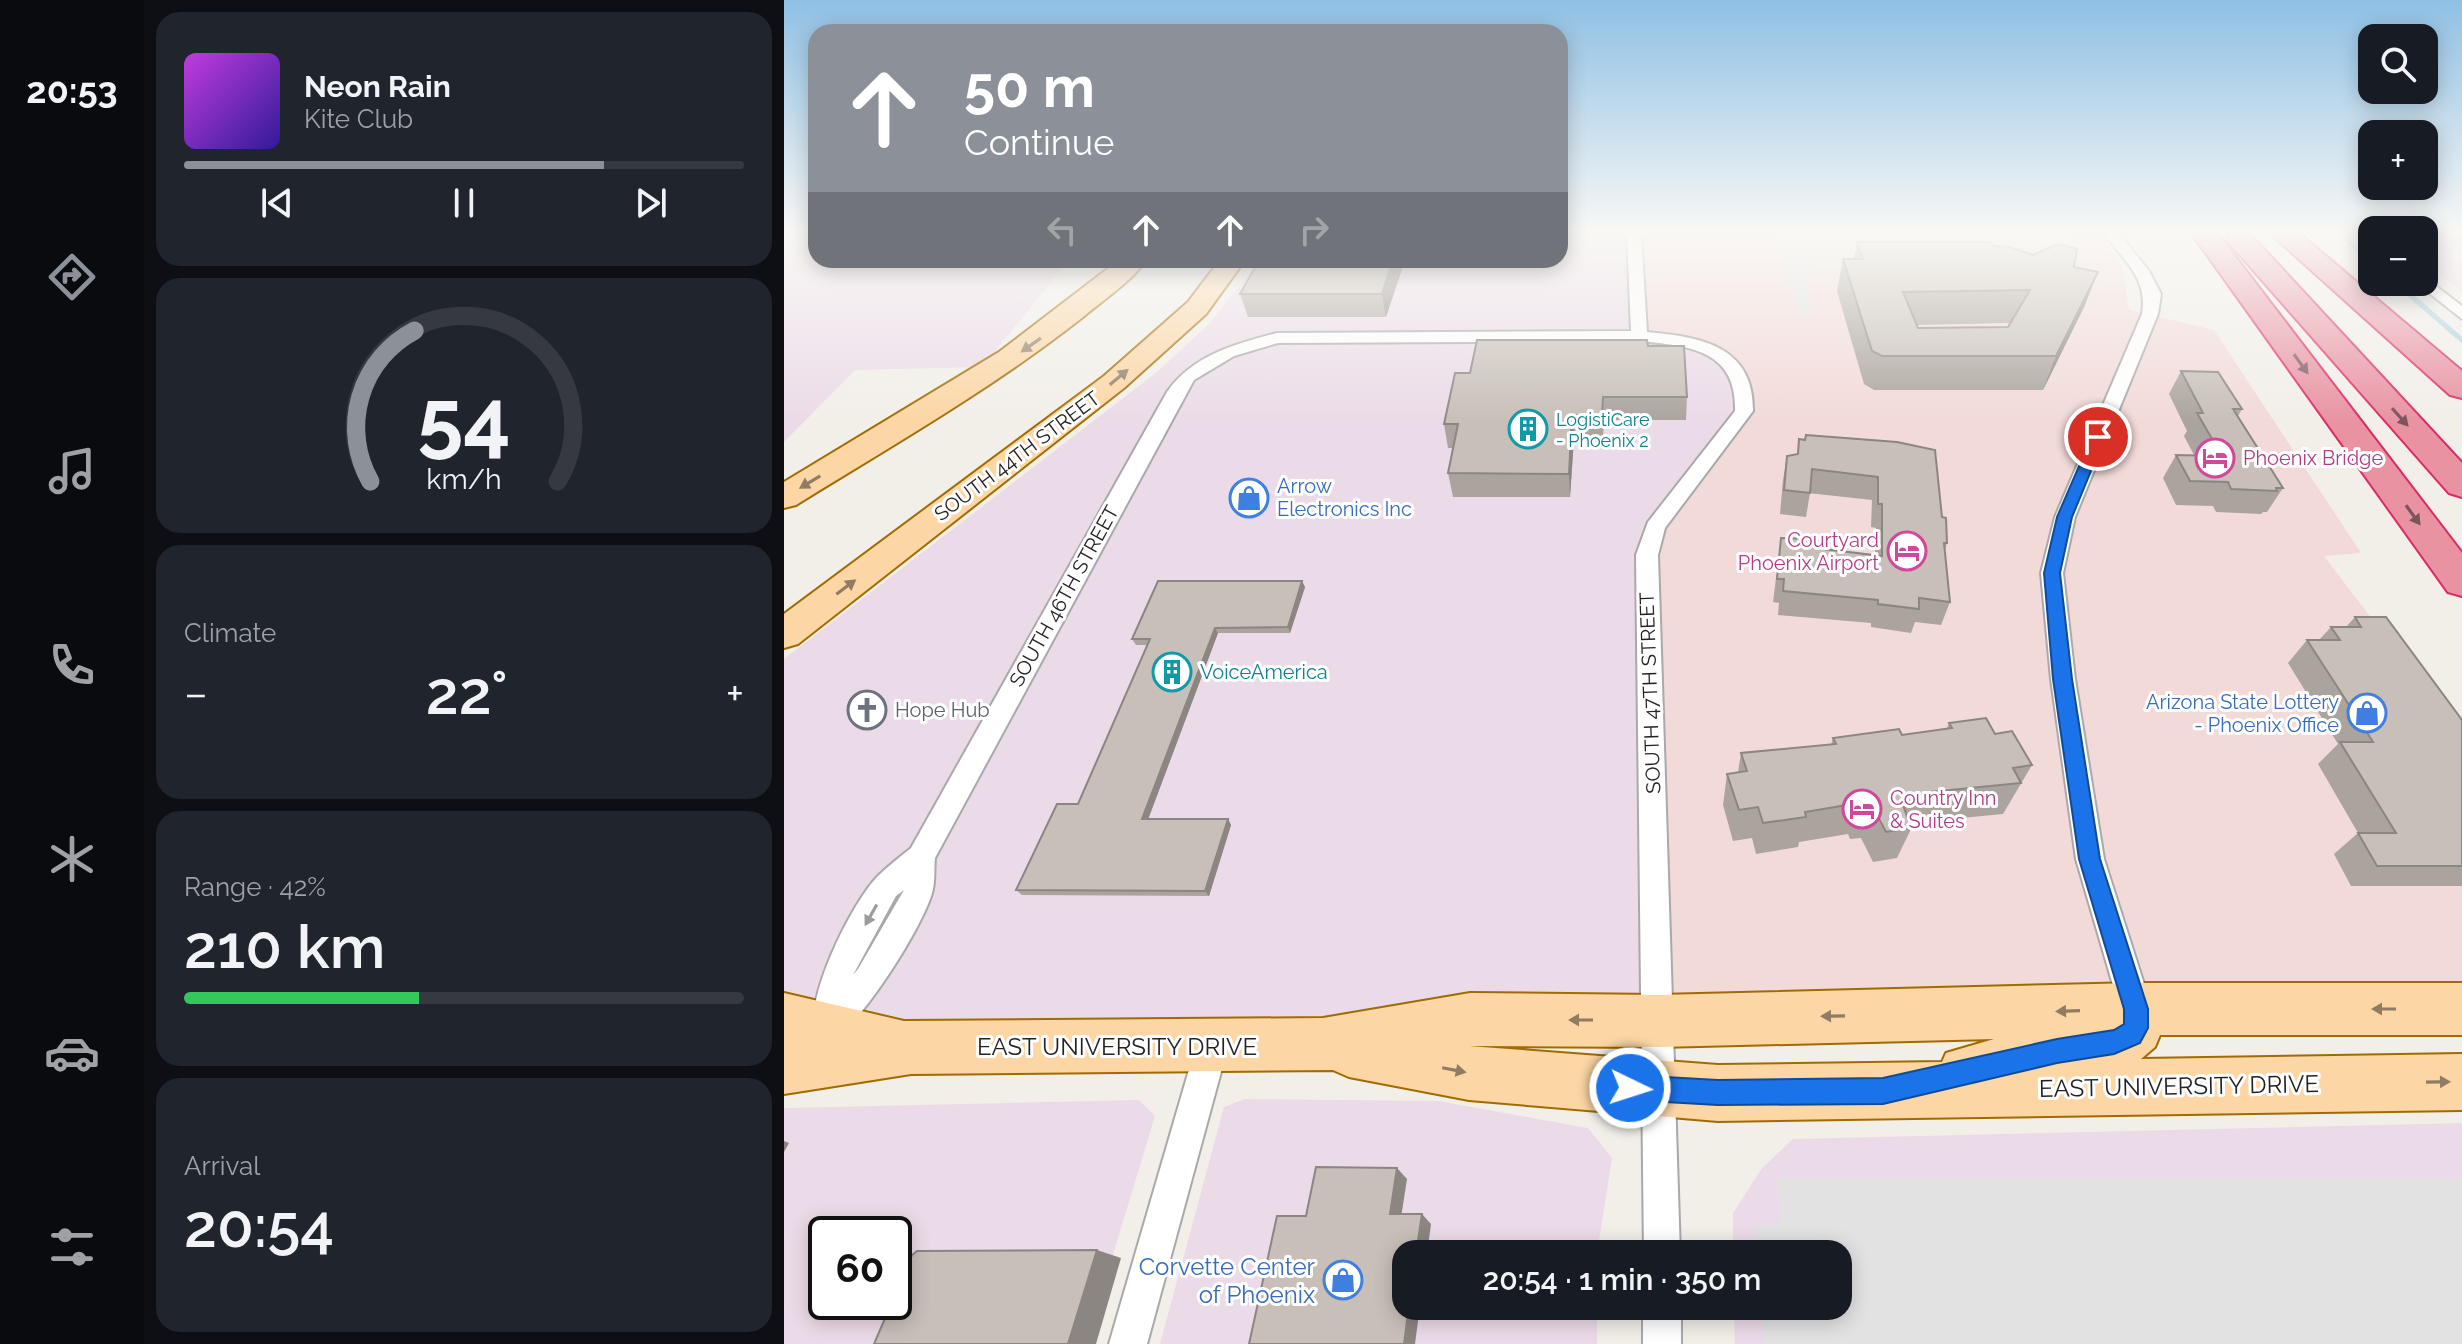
<!DOCTYPE html>
<html lang="en">
<head>
<meta charset="utf-8">
<style>
	body { margin:0; font-family:Raleway,sans-serif; background:#20242c; color:#f1f3f6; height:100vh; display:flex; flex-direction:column; font-size:30px; white-space:nowrap }
	* { box-sizing:border-box; margin:0 }
	p { font-size:26px; color:#9ea1a6 }
	.icon { flex:none; width:44px; height:44px; fill:none; stroke:currentColor; stroke-width:2; stroke-linecap:round; stroke-linejoin:round }
	.map { position:relative; flex:1; overflow:hidden }
	.side { display:flex; flex-direction:column; gap:12px; padding:12px; background:#0d0f14; width:640px }
	.side>* { flex:none }
	.hud { position:absolute; left:24px; top:24px; width:760px; height:244px; border-radius:24px; box-shadow:0 4px 20px #0003; background:#8c9099; color:#fff; overflow:hidden }
	.controls { position:absolute; left:1574px; top:24px; display:grid; gap:16px }
	.controls a { display:grid; place-items:center; width:80px; height:80px; border-radius:16px; background:#171b24; box-shadow:0 4px 20px #0003; font-size:40px }
	.speed { position:absolute; left:24px; top:1216px; display:flex; gap:16px; font-size:40px; font-weight:700; text-align:center }
	.speed>* { display:grid; place-content:center; width:104px; height:104px; border-radius:50%; background:#171b24; box-shadow:0 4px 20px #0003; line-height:1 }
	.speed .limit { border:4px solid #111; border-radius:12px; background:#fff; color:#111 }
	.pin { position:absolute; display:grid; place-items:center; width:68px; height:68px; color:#fff; margin:-34px; border:4px solid #fff; border-radius:50%; box-shadow:0 2px 8px #0007 }
	.me { position:absolute; width:88px; margin:-44px; rotate:94deg; stroke-linejoin:round; filter:drop-shadow(0 0 6px #0008) }
	.turn { display:flex; align-items:center; gap:28px; height:168px; padding:0 24px; font-size:36px }
	.turn .icon { width:104px; height:104px; stroke-width:2.5 }
	.turn b { display:block; font-size:56px; line-height:68px }
	.lanes { display:flex; align-items:center; height:76px; padding:0 24px; background:#0003; justify-content:center; gap:40px; direction:ltr }
	.lanes .off { opacity:.35 }
	.big { font-size:60px; font-weight:600; line-height:1.1 }
	.side .tile { flex:1; display:flex; flex-direction:column; justify-content:center; gap:12px; min-width:0; padding:0 28px; border-radius:24px; background:#20242c }
	.side .dial { align-items:center; gap:0 }
	.dial svg { height:208px; overflow:visible; fill:none; stroke:#363941; stroke-width:7; stroke-linecap:round; text-anchor:middle }
	.dial text { fill:#f1f3f6; stroke:none }
	.song { display:flex; align-items:center; gap:24px }
	.cover { width:96px; height:96px; border-radius:12px; background:linear-gradient(135deg,hsl(290 70% 55%),hsl(250 70% 35%)) }
	.played { height:8px; border-radius:4px; background:linear-gradient(90deg,#8c9099 75%,#363941 75%) }
	.keys { display:flex; justify-content:space-around; direction:ltr }
	.heat { display:flex; justify-content:space-between; align-items:center; font-size:44px; direction:ltr }
	.charge { height:12px; border-radius:6px; background:linear-gradient(90deg,#34c759 42%,#363941 0) }
	.trip { position:absolute; left:608px; top:1240px; width:460px; height:80px; border-radius:24px; background:#171b24; box-shadow:0 4px 20px #0003; font-weight:600; line-height:80px; text-align:center }
	main { display:flex; flex:1; min-height:0 }
	.tabs { display:flex; flex-direction:column; width:144px; justify-content:space-around; align-items:center; background:#090b0e; color:#9ea1a6 }
	.tabs .icon { width:56px; height:56px }
	.tabs .on { color:#8c9099 }
	.tabs b { font-size:36px; color:#f1f3f6 }
	.map>svg:first-child { display:block }
	.commercial { fill:#f2dad9 }
	.industrial { fill:#ebdbe8; fill-rule:evenodd }
	.parking { fill:#e2e2e2 }
	.lines { fill:none; stroke-linecap:round; stroke-linejoin:round }
	.stream { stroke:#aad3df; stroke-width:5 }
	.minor-casing { stroke:#a9a9a9; stroke-width:4 }
	.primary-casing { stroke:#a06b00; stroke-width:4 }
	.motorway-casing { stroke:#dc2a67; stroke-width:4 }
	.minor { fill:#fff; fill-rule:evenodd }
	.primary { fill:#fcd6a4; fill-rule:evenodd }
	.motorway { fill:#e892a2; fill-rule:evenodd }
	.wall { fill:#aba49e; fill-rule:evenodd }
	.shaded-wall { fill:#8b8681 }
	.building { fill:#c7bfb8; stroke:#8b8681; stroke-width:2; fill-rule:evenodd }
	.oneway { fill:#8f7c63 }
	.oneway2 { fill:#7b545c }
	.oneway3 { fill:#9c9c9c }
	.route { fill:#1a73e8; stroke:#114b97; stroke-width:2 }
	.labels { text-anchor:middle; dominant-baseline:central; stroke-width:6; stroke-linejoin:round; paint-order:stroke }
	.far-culture-label { font-size:18px; fill:#0d838f; stroke:#fff; text-anchor:start }
	.street-label { font-size:20px; fill:#222; stroke:#fff }
	.hotel-label { font-size:20px; fill:#b23c85; stroke:#fff; text-anchor:start }
	.shop-label { font-size:20px; fill:#366cbe; stroke:#fff; text-anchor:start }
	.culture-label { font-size:20px; fill:#0d838f; stroke:#fff; text-anchor:start }
	.worship-label { font-size:20px; fill:#5b616d; stroke:#fff; text-anchor:start }
	.near-street-label { font-size:24px; fill:#222; stroke:#fff }
	.near-shop-label { font-size:24px; fill:#366cbe; stroke:#fff; text-anchor:end }
</style>
</head>
<body>
<main>
<nav class="tabs">
<b>20:53</b>
<svg class="icon on" aria-label="directions" viewBox="0 0 24 24"><path d="M12 3l9 9-9 9-9-9zM9 14v-3h6M13 9l2 2-2 2"/></svg>
<svg class="icon" aria-label="music" viewBox="0 0 24 24"><path d="M9 18V5l10-2v13"/><circle cx="6" cy="18" r="3"/><circle cx="16" cy="16" r="3"/></svg>
<svg class="icon" aria-label="phone" viewBox="0 0 24 24"><path d="M5 4h4l2 5-3 2q2 4 5 5l2-3 5 2v4C11 20 4 13 5 4z"/></svg>
<svg class="icon" aria-label="climate" viewBox="0 0 24 24"><path d="M12 3v18M4 7l16 10M4 17L20 7"/></svg>
<svg class="icon" aria-label="car" viewBox="0 0 24 24"><path d="M5 17H2v-5l4-1 3-4h7l3 4 3 1v5h-3M9 17h6M6 11h13"/><circle cx="7" cy="17" r="2"/><circle cx="17" cy="17" r="2"/></svg>
<svg class="icon" aria-label="filters" viewBox="0 0 24 24"><path d="M4 7h16M4 17h16"/><circle cx="9" cy="7" r="2"/><circle cx="15" cy="17" r="2"/></svg>
</nav>
<section class="side">
<div class="tile">
<div class="song"><i class="cover"></i><div><b>Neon Rain</b><p>Kite Club</p></div></div>
<div class="played"></div>
<div class="keys"><svg class="icon" aria-label="previous" viewBox="0 0 24 24"><path d="M18 5L8 12l10 7zM5 5v14"/></svg><svg class="icon" aria-label="pause" viewBox="0 0 24 24"><path d="M8 5v14M16 5v14"/></svg><svg class="icon" aria-label="next" viewBox="0 0 24 24"><path d="M6 5l10 7-10 7zM19 5v14"/></svg></div>
</div>
<div class="tile dial"><svg viewBox="0 0 100 80">
<path d="M14 69A42 42 0 1 1 86 69"/>
<path d="M14 69A42 42 0 0 1 31 11" stroke="#8c9099"/>
<text x="50" y="56" font-size="32" font-weight="700">54</text>
<text x="50" y="72" font-size="11">km/h</text>
</svg></div>
<div class="tile"><p>Climate</p>
<div class="heat"><a>−</a><b class="big">22°</b><a>+</a></div>
</div>
<div class="tile"><p>Range · 42%</p><b class="big">210 km</b><div class="charge"></div></div>
<div class="tile"><p>Arrival</p><b class="big">20:54</b></div>
</section>
<div class="map">
<svg width="1678" height="1344" viewBox="0 0 1678 1344">
	<rect width="100%" height="100%" fill="#f2efe9"/>
	<path class="commercial" d="M850,234H1316L1338,266L1345,310L1430,330L1577,553L1540,556L1678,737V1009L875,1021Z"/>
	<g class="industrial">
		<path d="M0,234H32V260H285L198,367L71,370L0,442Z"/>
		<path d="M776,234H850L855,336L921,347L963,394L871,527L875,1021L428,1046L0,1019V659L373,372L425,324L476,260H776Z"/>
		<path d="M1640,234H1678V292L1640,262Z"/>
		<path d="M461,1099L654,1101L804,1128L828,1158L813,1254H622V1306H813V1344H376L440,1107Z"/>
		<path d="M355,1100L371,1116L302,1344H0V1108ZM42,1234H110V1302H42Z"/>
		<path d="M1678,1123V1344H951L950,1306H1054V1254H949V1213L978,1168L1009,1139Z"/>
	</g>
	<g class="parking">
		<path d="M993,234H1289L1294,242L1284,262L1324,287L1318,290L1272,264L1251,271L1019,270L1028,316H1015Z"/>
		<path d="M993,1178H1678V1344H980L977,1306H1054V1254H973L970,1226L997,1224Z"/>
	</g>
	<g class="lines">
		<g class="stream">
			<path d="M1556,234L1588,262"/>
			<path d="M1611,282L1678,340"/>
		</g>
		<g class="minor-casing">
			<g id="minor">
				<path d="M843,234H857L863,332C917,337 970,346 969,411L881,528L874,555L896,1254H860L852,555L864,522L951,411C953,349 904,346 855,341L494,343L450,356L410,380L151,858C150,868 151,880 149,889C143,921 73,1032 43,1044L32,1039C17,1004 68,902 94,876C104,866 116,857 127,848L383,392C409,355 451,344 493,333L847,331ZM120,890L74,969L69,975L112,896Z"/>
				<path d="M1321,234H1335L1365,271L1377,294L1374,314L1291,517L1279,573L1291,679L1320,859L1368,1009L1363,1020L1352,1025L1341,1020L1336,1009L1292,859L1267,679L1257,573L1271,517L1358,314C1364,277 1340,262 1321,234Z"/>
				<path d="M1575,234H1588V243Z"/>
				<path d="M1640,277L1678,306V319L1635,285L1632,282H1640Z"/>
				<path d="M428,1030L439,1035L444,1046L363,1344H325L412,1046L417,1035Z"/>
				<rect x="859" y="1306" width="38" height="38"/>
			</g>
		</g>
		<g class="primary-casing">
			<g id="primary">
				<path d="M335,260H362C347,282 319,300 299,317C209,388 109,445 12,505L0,508V482L215,352Z"/>
				<path d="M436,260H461L422,314L340,388L14,644L0,648V614L320,376L404,302Z"/>
				<path d="M1352,983H1678V1035H1376L1371,1047L1357,1059L1678,1054V1110L934,1121L685,1100L565,1077L549,1070L127,1074L0,1094V993L120,1021L539,1018L686,993L875,995ZM1210,1039L1162,1053L1158,1062L934,1065L685,1046L875,1047Z"/>
			</g>
		</g>
		<g class="motorway-casing">
			<g id="motorway">
				<path d="M1408,234H1434L1678,553V596L1664,592Z"/>
				<path d="M1446,234H1466L1678,463V497L1665,493L1447,245L1443,239Z"/>
				<path d="M1487,234H1516L1678,371V398L1666,395Z"/>
			</g>
		</g>
		<use href="#minor" class="minor"/>
		<use href="#primary" class="primary"/>
		<use href="#motorway" class="motorway"/>
	</g>
	<g class="wall">
		<path d="M1073,242L1209,246L1249,255L1290,267L1301,305L1259,390H1090L1080,384L1053,291L1059,259H1070ZM1226,323L1224,327L1134,328L1133,325Z"/>
		<path d="M480,260H621L602,317H464L456,294Z"/>
		<path d="M864,346L903,397L902,420H820L819,438H790L786,497H669L664,473L670,448H664L660,424L686,373Z"/>
		<path d="M1397,371L1458,409L1454,416L1499,488L1483,512H1479L1477,514L1432,512L1429,506L1392,505L1379,478L1392,455H1410L1400,436L1403,431L1385,394Z"/>
		<path d="M1015,439L1113,442L1158,517L1163,543L1161,550L1166,602L1157,625L1131,622L1127,633L1087,627V623L994,615L995,603L989,602L997,538L1040,549L1091,556L1092,528L1087,527L1088,500L1024,493H1026L1022,517L996,514L999,480L1003,456L1013,454Z"/>
		<path d="M521,587L506,633H434L364,819H444L447,825L425,896L238,895L232,890L294,804L364,645H352L348,639Z"/>
		<path d="M1571,617L1678,720V886H1567L1550,854L1574,833L1534,764L1554,744L1504,663L1523,640H1535L1547,627H1562Z"/>
		<path d="M1165,723L1211,734L1248,765L1219,814L1136,822L1132,828L1127,829L1113,858L1089,862L1077,838L1066,839L1064,834L1015,842L1014,847L972,854L968,838L949,841L939,805L943,774L954,772L957,753L1047,745L1049,738L1118,735L1163,728Z"/>
	</g>
	<g class="shaded-wall">
		<path d="M609,260H621L602,317L598,294Z"/>
		<path d="M1314,272L1301,305L1259,390L1272,356Z"/>
		<path d="M788,415L790,438L786,497L785,474Z"/>
		<path d="M518,581L521,587L506,633L504,627Z"/>
		<path d="M431,628L434,633L362,825L358,819Z"/>
		<path d="M444,819L447,825L425,896L421,891Z"/>
		<path d="M0,1141L5,1143L0,1152Z"/>
		<path d="M613,1168L623,1179L616,1224L606,1214Z"/>
		<path d="M638,1214L647,1224L643,1254H632Z"/>
		<path d="M313,1250L337,1258L312,1344H284Z"/>
		<path d="M625,1306H636L631,1344H620Z"/>
	</g>
	<g class="building">
		<path d="M1073,242H1207L1209,246L1226,247L1249,255L1274,244L1293,249L1290,267L1314,272L1272,356H1098L1088,351L1059,259H1079ZM1246,290L1224,327L1134,328L1119,292Z"/>
		<path d="M480,260H609L598,294H456L474,262H480Z"/>
		<path d="M693,340H863L864,346H900L903,397H819L818,415H788L785,474L664,473L674,424H660L671,373H686Z"/>
		<path d="M1397,371L1434,372L1458,409H1449L1499,488H1492L1493,491L1447,489L1444,482L1406,481L1392,455L1438,456L1413,413H1419Z"/>
		<path d="M1022,435L1113,442L1151,450L1158,517L1162,518L1163,543H1160L1166,602L1135,598V609L1094,604V600L999,591L1000,579H993L997,538L1030,539L1040,543V549L1098,556V504H1094V477L1028,469L1026,493L1000,490L1003,456L1014,454L1015,439L1021,440Z"/>
		<path d="M374,581H518L504,627L431,628L358,819H444L421,891L232,890L273,804H294L366,639H348Z"/>
		<path d="M1571,617H1602L1678,720V866H1593L1574,833H1612L1556,742H1589L1523,640H1556L1547,627H1577Z"/>
		<path d="M1202,718L1211,734L1228,731L1248,765L1229,768L1237,783L1145,792L1147,798L1118,802L1127,828L1102,832L1089,807L1077,809L1075,803L1021,812L1022,817L979,823L974,807L955,810L943,774L963,771L957,753L1052,744L1049,738L1115,729L1118,735L1168,728L1165,723Z"/>
		<path d="M532,1167L613,1168L606,1214H638L632,1254H622V1306H625L620,1344H465L493,1216H522Z"/>
		<path d="M313,1250L284,1344H90L108,1302H110V1297L128,1255L133,1251Z"/>
	</g>
	<defs><path id="oneway-solid" d="M-6-.8H1V-3.2L6.5 0L1 3.2V.8H-6Z" transform="scale(2)"/></defs>
	<g class="oneway">
		<use href="#oneway-solid" transform="translate(247 345) rotate(145)"/>
		<use href="#oneway-solid" transform="translate(335 377) rotate(-40)"/>
		<use href="#oneway-solid" transform="translate(26 482) rotate(149)"/>
		<use href="#oneway-solid" transform="translate(62 587) rotate(-37)"/>
		<use href="#oneway-solid" transform="translate(1600 1009) rotate(180)"/>
		<use href="#oneway-solid" transform="translate(1284 1011) rotate(178)"/>
		<use href="#oneway-solid" transform="translate(1049 1016) rotate(179)"/>
		<use href="#oneway-solid" transform="translate(797 1020) rotate(-180)"/>
		<use href="#oneway-solid" transform="translate(670 1070) rotate(11)"/>
		<use href="#oneway-solid" transform="translate(1654 1082) rotate(-1)"/>
	</g>
	<g class="oneway2">
		<use href="#oneway-solid" transform="translate(1517 364) rotate(54)"/>
		<use href="#oneway-solid" transform="translate(1616 417) rotate(48)"/>
		<use href="#oneway-solid" transform="translate(1629 515) rotate(54)"/>
	</g>
	<use class="oneway3" href="#oneway-solid" transform="translate(87 915) rotate(119)"/>
	<linearGradient id="sky" x2="0" y2="1"><stop stop-color="#8fc0e4"/><stop offset="0.55" stop-color="#f9f8f5"/><stop offset="1" stop-color="#f9f8f5" stop-opacity="0"/></linearGradient>
	<rect width="1678" height="422" fill="url(#sky)"/>
	<path class="route" d="M1309,434L1321,437L1288,517L1276,573L1288,679L1316,859L1364,1009V1028L1356,1043L1330,1054L1273,1063L1099,1104L934,1105L846,1100L837,1097L834,1088L837,1079L846,1075L934,1080L1099,1078L1273,1039L1330,1030L1340,1024V1009L1295,859L1269,679L1260,573L1273,517Z"/>
	<defs>
		<g id="building-ring" transform="scale(2)"><circle r="9.5" fill="#fff" stroke="#0f9aa8" stroke-width="1.5"/><path d="M-4-6H4V6H1V3H-1V6H-4ZM-2.5-4.3h1.7v1.8h-1.7ZM.8-4.3h1.7v1.8H.8ZM-2.5-1h1.7V.8h-1.7ZM.8-1h1.7V.8H.8Z" fill="#0f9aa8"/></g>
		<g id="hotel-ring" transform="scale(2)"><circle r="9.5" fill="#fff" stroke="#d1479c" stroke-width="1.5"/><path d="M-6-4.5h1.5V1H6V5H4.5V3h-9V5H-6ZM-4 0a1.8 1.8 0 1 1 3.6 0ZM.5 0V-2.5h3Q6-2.5 6 0Z" fill="#d1479c"/></g>
		<g id="shop-ring" transform="scale(2)"><circle r="9.5" fill="#fff" stroke="#3f7fe0" stroke-width="1.5"/><path d="M-5-2.5h2.3a2.7 3.5 0 0 1 5.4 0H5L5.5 6h-11ZM-1.5-2.5h3a1.5 2.3 0 0 0-3 0Z" fill="#3f7fe0"/></g>
		<g id="church-ring" transform="scale(2)"><circle r="9.5" fill="#fff" stroke="#6b7280" stroke-width="1.5"/><path d="M-1.2-6h2.4v3.5h3.3v2.4h-3.3V6h-2.4V-.1h-3.3v-2.4h3.3Z" fill="#6b7280"/></g>
	</defs>
	<g fill-rule="evenodd">
		<use href="#building-ring" x="744" y="429"/>
		<use href="#hotel-ring" x="1431" y="458"/>
		<use href="#shop-ring" x="465" y="498"/>
		<use href="#hotel-ring" x="1123" y="551"/>
		<use href="#building-ring" x="388" y="672"/>
		<use href="#church-ring" x="83" y="710"/>
		<use href="#shop-ring" x="1583" y="713"/>
		<use href="#hotel-ring" x="1078" y="809"/>
		<use href="#shop-ring" x="559" y="1280"/>
	</g>
	<g class="labels">
		<g class="far-culture-label">
			<text x="772" y="419">LogistiCare<tspan x="772" dy="21">- Phoenix 2</tspan></text>
		</g>
		<g class="street-label">
			<text transform="translate(233 456) rotate(-37)">SOUTH 44TH STREET</text>
			<text transform="translate(280 596) rotate(-61)">SOUTH 46TH STREET</text>
			<text transform="translate(866 693) rotate(-92)">SOUTH 47TH STREET</text>
		</g>
		<g class="hotel-label">
			<text x="1459" y="458">Phoenix Bridge</text>
			<text x="1095" y="540" text-anchor="end">Courtyard<tspan x="1095" dy="23">Phoenix Airport</tspan></text>
			<text x="1106" y="798">Country Inn<tspan x="1106" dy="23">&amp; Suites</tspan></text>
		</g>
		<g class="shop-label">
			<text x="493" y="486">Arrow<tspan x="493" dy="23">Electronics Inc</tspan></text>
			<text x="1555" y="702" text-anchor="end">Arizona State Lottery<tspan x="1555" dy="23">- Phoenix Office</tspan></text>
		</g>
		<g class="culture-label">
			<text x="416" y="672">VoiceAmerica</text>
		</g>
		<g class="worship-label">
			<text x="111" y="710">Hope Hub</text>
		</g>
		<g class="near-street-label">
			<text x="333" y="1046">EAST UNIVERSITY DRIVE</text>
			<text transform="translate(1395 1086) rotate(-1)">EAST UNIVERSITY DRIVE</text>
		</g>
		<g class="near-shop-label">
			<text x="531" y="1266">Corvette Center<tspan x="531" dy="28">of Phoenix</tspan></text>
		</g>
	</g>
</svg>
<div class="controls">
<a><svg class="icon" aria-label="search" viewBox="0 0 24 24"><circle cx="10" cy="10" r="6"/><path d="M15 15l6 6"/></svg></a>
<a>+</a>
<a>−</a>
</div>
<div class="speed"><div class="limit">60</div></div>
<div class="pin" style="left:1314px;top:437px;background:#d93025"><svg class="icon" aria-label="arrive" viewBox="0 0 24 24"><path d="M6 21V4h12l-3 4 3 4H6"/></svg></div>
<svg class="me" style="left:846px;top:1088px" viewBox="-20 -20 40 40"><circle r="17" fill="#1a73e8" stroke="#fff" stroke-width="3"/><path d="M0-11L8 9 0 5-8 9z" fill="#fff"/></svg>
<div class="trip">20:54 · 1 min · 350 m</div>
<div class="hud">
<div class="turn"><svg class="icon" aria-label="ahead" viewBox="0 0 24 24"><path d="M12 20V5M6 11l6-6 6 6"/></svg><div><b>50 m</b>Continue</div></div>
<div class="lanes"><svg class="icon off" aria-label="left" viewBox="0 0 24 24"><path d="M17 20v-9H6M10 6l-5 5 5 5"/></svg><svg class="icon" aria-label="ahead" viewBox="0 0 24 24"><path d="M12 20V5M6 11l6-6 6 6"/></svg><svg class="icon" aria-label="ahead" viewBox="0 0 24 24"><path d="M12 20V5M6 11l6-6 6 6"/></svg><svg class="icon off" aria-label="right" viewBox="0 0 24 24"><path d="M7 20v-9h11M14 6l5 5-5 5"/></svg></div>
</div>
</div>
</main>
</body>
</html>
